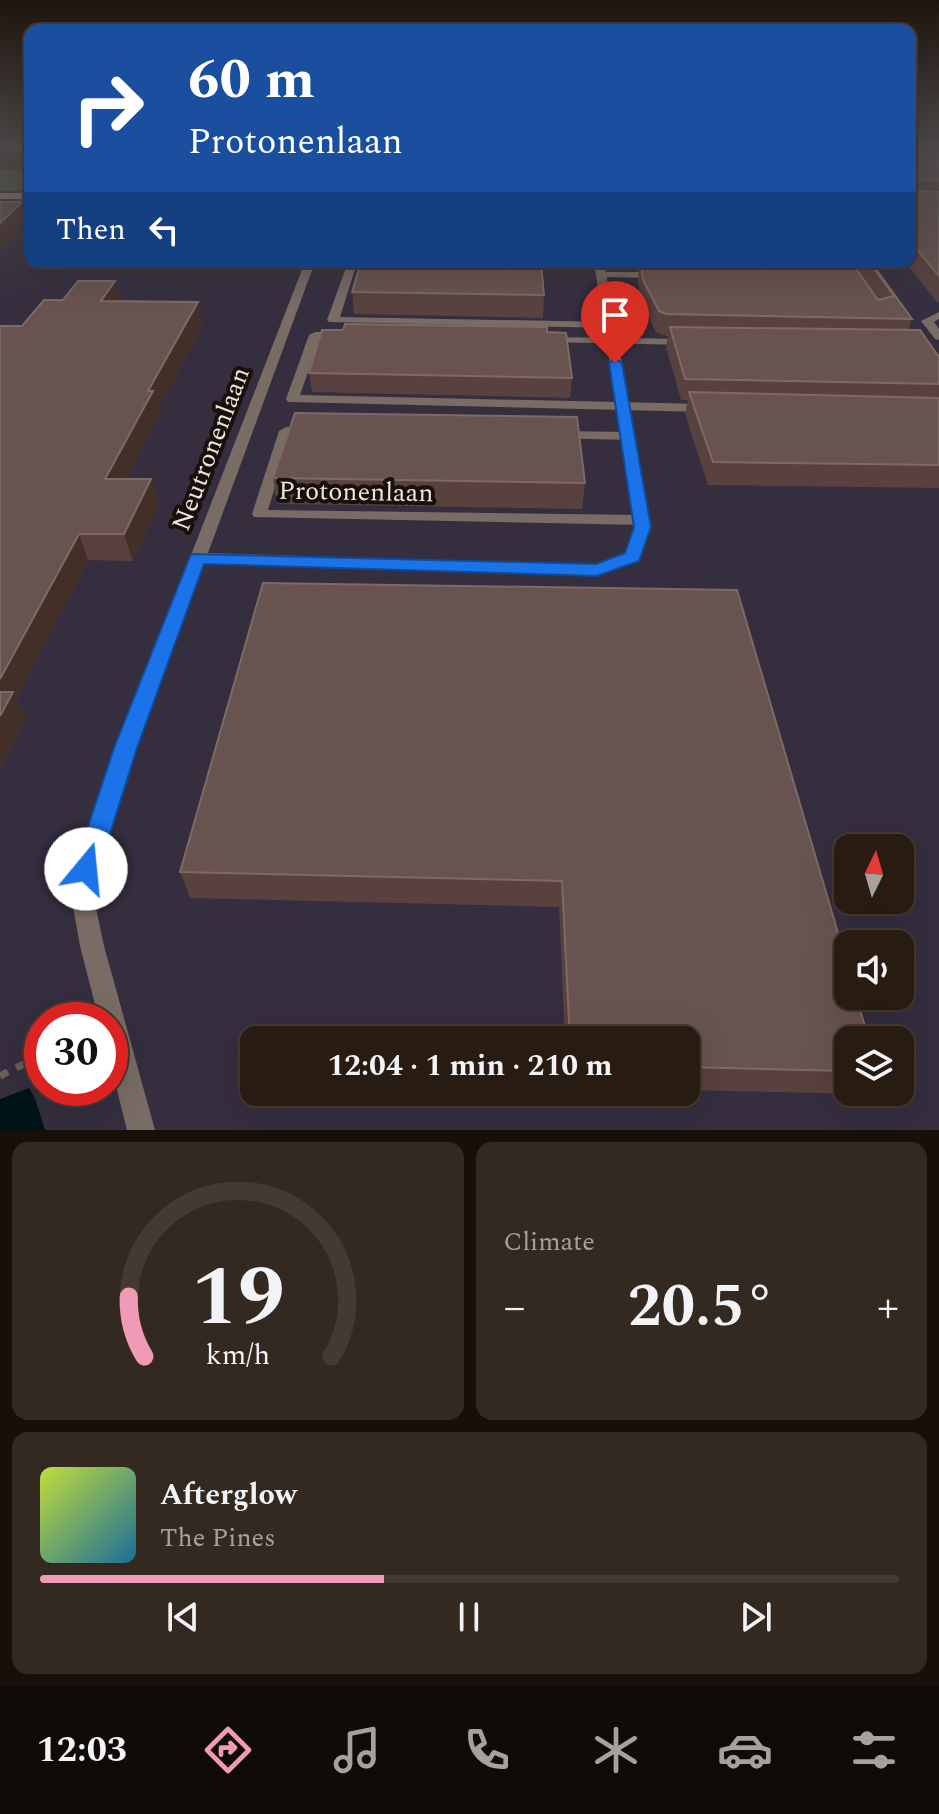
<!DOCTYPE html>
<html lang="en">
<head>
<meta charset="utf-8">
<style>
	body { margin:0; font-family:Spectral,serif; background:#342920; color:#f1f3f6; height:100vh; display:flex; flex-direction:column; font-size:30px; white-space:nowrap }
	* { box-sizing:border-box; margin:0 }
	p { font-size:26px; color:#a5a19f }
	.icon { flex:none; width:44px; height:44px; fill:none; stroke:currentColor; stroke-width:2; stroke-linecap:round; stroke-linejoin:round }
	.map { position:relative; height:1130px; overflow:hidden }
	.panel { display:flex; flex-direction:column; gap:12px; padding:12px; background:#160f0a; flex:1 }
	.panel>* { flex:none }
	.hud { position:absolute; left:24px; top:24px; width:892px; height:244px; border-radius:16px; box-shadow:0 8px 32px #0002,0 0 0 2px #443a32; background:#1a4fa0; color:#fff; overflow:hidden }
	.needle { width:52px; rotate:5deg }
	.fabs { position:absolute; left:834px; top:834px; display:grid; gap:16px }
	.fabs a { display:grid; place-items:center; width:80px; height:80px; border-radius:16px; background:#281c12; box-shadow:0 8px 32px #0002,0 0 0 2px #443a32; font-size:40px }
	.speed { position:absolute; left:24px; top:1002px; display:flex; gap:16px; font-size:40px; font-weight:700; text-align:center }
	.speed>* { display:grid; place-content:center; width:104px; height:104px; border-radius:50%; background:#281c12; box-shadow:0 8px 32px #0002,0 0 0 2px #443a32; line-height:1 }
	.speed .limit { border:12px solid #d22; background:#fff; color:#111 }
	.pin { position:absolute; display:grid; place-items:center; width:68px; height:68px; color:#fff; margin:-82px -34px; border-radius:50% 50% 50% 0; rotate:-45deg; box-shadow:0 0 8px #0007 }
	.pin .icon { rotate:45deg }
	.me { position:absolute; width:88px; margin:-44px; rotate:17deg; stroke-linejoin:round; filter:drop-shadow(0 0 6px #0008) }
	.turn { display:flex; align-items:center; gap:28px; height:168px; padding:0 32px; font-size:36px }
	.turn .icon { width:104px; height:104px; stroke-width:2.5 }
	.turn b { display:block; font-size:56px; line-height:68px }
	.then { display:flex; align-items:center; height:76px; padding:0 32px; background:#0003; gap:16px; font-size:30px }
	.big { font-size:60px; font-weight:700; line-height:1.1 }
	.panel .card { flex:1; display:flex; flex-direction:column; justify-content:center; gap:12px; min-width:0; padding:0 28px; border-radius:16px; background:#342920 }
	.panel .dial { align-items:center; gap:0 }
	.dial svg { height:208px; overflow:visible; fill:none; stroke:#443a32; stroke-width:7; stroke-linecap:round; text-anchor:middle }
	.dial text { fill:#f1f3f6; stroke:none }
	.song { display:flex; align-items:center; gap:24px }
	.cover { width:96px; height:96px; border-radius:12px; background:linear-gradient(135deg,hsl(70 70% 55%),hsl(200 70% 35%)) }
	.played { height:8px; border-radius:4px; background:linear-gradient(90deg,#f09ab6 40%,#443a32 40%) }
	.keys { display:flex; justify-content:space-around; direction:ltr }
	.heat { display:flex; justify-content:space-between; align-items:center; font-size:44px; direction:ltr }
	.panel .tiles { flex:1; display:grid; gap:12px; grid-template-columns:1fr 1fr }
	.card:last-child { grid-column:span 2 }
	.trip { position:absolute; left:240px; top:1026px; width:460px; height:80px; border-radius:16px; background:#281c12; box-shadow:0 8px 32px #0002,0 0 0 2px #443a32; font-weight:700; line-height:80px; text-align:center }
	.tab-bar { display:flex; height:128px; justify-content:space-around; align-items:center; background:#100b07; color:#a5a19f }
	.tab-bar .icon { width:56px; height:56px }
	.tab-bar .selected { color:#f09ab6 }
	.tab-bar b { font-size:36px; color:#f1f3f6 }
	.map>svg:first-child { display:block }
	.industrial { fill:#342e3f; fill-rule:evenodd }
	.forest { fill:#50634c }
	.water { fill:#001418 }
	.lines { fill:none; stroke-linecap:round; stroke-linejoin:round }
	.path { stroke:#6e5f53; stroke-width:7; stroke-dasharray:9 9; stroke-linecap:butt }
	.lane { fill:#796c65; fill-rule:evenodd }
	.street { fill:#796c65; fill-rule:evenodd }
	.secondary { fill:#a69286; fill-rule:evenodd }
	.wall { fill:#58413f }
	.shaded-wall { fill:#442f28 }
	.building { fill:#695350; stroke:#7e6a65; stroke-width:2 }
	.route { fill:#1a73e8; stroke:#114b97; stroke-width:2 }
	.labels { text-anchor:middle; dominant-baseline:central; stroke-width:8; stroke-linejoin:round; paint-order:stroke }
	.street-label { font-size:26px; fill:#efe4db; stroke:#18110b }
</style>
</head>
<body>
<div class="map">
<svg width="939" height="1130" viewBox="0 0 939 1130">
	<rect width="100%" height="100%" fill="#362618"/>
	<path class="industrial" d="M939,147V1130H5L0,1104V176L30,174V262H910ZM848,848H900V900H848ZM848,944H900V996H848ZM42,1020H110V1088H42ZM254,1040H686V1092H254ZM848,1040H900V1092H848Z"/>
	<path class="forest" d="M30,168V190L0,191V170Z"/>
	<path class="water" d="M29,1088L35,1098L45,1130H0V1099Z"/>
	<g class="lines">
		<path class="path" d="M0,1076L42,1055"/>
		<g class="lane">
			<path d="M348,262L384,263L379,266H356L340,317L609,322L615,325L609,328L329,322L327,320Z"/>
			<path d="M518,264H599L604,267L599,270L522,269L517,266Z"/>
			<path d="M597,272H659L664,275L659,278L601,277L596,274Z"/>
			<path d="M939,312V319L934,322L939,329V340L935,339L921,321Z"/>
			<path d="M315,332H341L347,335L341,338H320L300,395L705,404L711,408L705,412L288,402L286,399L309,335Z"/>
			<path d="M549,337L689,339L695,342L689,345L545,342L543,340Z"/>
			<path d="M286,427H310L317,431L310,435H291L268,510L642,515L650,520L642,525L254,517L252,514L279,431Z"/>
			<path d="M557,431L628,432L635,436L628,440L552,438L550,435Z"/>
		</g>
		<path class="street" d="M305,262H315L208,553L595,565L626,553L635,527L594,262H604L651,527L639,560L597,575L204,563L136,748L92,889L104,946L155,1130H127L110,1062V1020H99L80,946L70,889L116,748Z"/>
		<rect class="secondary" x="0" y="193" width="30" height="6"/>
	</g>
	<g class="wall">
		<path d="M0,147H30V151L0,153Z"/>
		<path d="M910,147H939V302H937L905,262H910Z"/>
		<path d="M635,262H860L858,271L859,272L861,262H888L877,270L912,319L908,330L939,357V488L708,485L685,414L688,400H681L666,347L668,336L663,335L656,332L640,300L638,280L639,268H637Z"/>
		<path d="M115,281L120,301L203,324L158,410L159,416L126,479H151L158,505L133,561L88,560L16,700L26,719L0,771L22,326L63,300Z"/>
		<path d="M352,292L544,295L543,318L354,314Z"/>
		<path d="M547,332L572,378L570,398L312,392L309,373Z"/>
		<path d="M273,478L585,483L582,509L277,504Z"/>
		<path d="M263,583L848,1040V1092H864L862,1094L686,1090V1040H565L559,907L190,898L180,872Z"/>
	</g>
	<g class="shaded-wall">
		<path d="M22,202L28,220L0,249V223Z"/>
		<path d="M869,262H888L876,271Z"/>
		<path d="M115,281L121,303L101,301Z"/>
		<path d="M198,302L203,324L158,410L159,416L113,505L105,479L148,391Z"/>
		<path d="M151,479L158,505L133,561L124,534Z"/>
		<path d="M79,534L88,560L16,700L26,719L0,771V679Z"/>
	</g>
	<g class="building">
		<path d="M910,147H939V181L916,179L913,188L916,191L939,192V276L910,241Z"/>
		<path d="M0,202H22L0,223Z"/>
		<path d="M361,262H541L544,295L352,292Z"/>
		<path d="M641,262L852,263L878,300L894,296L869,262H871L912,319L666,314L659,311L643,280Z"/>
		<path d="M78,281H115L101,301L198,302L148,391H153L105,479H151L124,534H79L0,679V326H22L44,300H63Z"/>
		<path d="M345,324L547,327V332L566,333L572,378L309,373L322,330H343Z"/>
		<path d="M670,327L920,330L939,357V384L685,379Z"/>
		<path d="M689,392L939,398V465L713,462Z"/>
		<path d="M295,413L577,417L585,483L273,478Z"/>
		<path d="M263,583L737,590L848,967V996H856L869,1040H848V1071L686,1067V1040H570L562,881L180,872Z"/>
		<path d="M0,692H13L0,716Z"/>
	</g>
	<linearGradient id="sky" x2="0" y2="1"><stop stop-color="#1e150d"/><stop offset="0.48" stop-color="#4c4748"/><stop offset="1" stop-color="#4c4748" stop-opacity="0"/></linearGradient>
	<rect width="939" height="305" fill="url(#sky)"/>
	<path class="route" d="M615,359L622,363L651,527L639,561L597,576L204,564L137,748L99,869L95,877L86,880L77,877L74,869L114,748L191,554L596,564L625,553L634,527L609,363Z"/>
	<g class="labels">
		<g class="street-label">
			<text transform="translate(211 449) rotate(-69)">Neutronenlaan</text>
			<text transform="translate(356 492) rotate(1)">Protonenlaan</text>
		</g>
	</g>
</svg>
<div class="fabs">
<a><svg class="needle" viewBox="-14 -14 28 28"><path d="M0-13l5 13h-10z" fill="#e53935"/><path d="M0 13l5-13h-10z" fill="#a5a19f"/></svg></a>
<a><svg class="icon" aria-label="sound" viewBox="0 0 24 24"><path d="M4 9h4l5-4v14l-5-4H4zM17 9q2 3 0 6"/></svg></a>
<a><svg class="icon" aria-label="layers" viewBox="0 0 24 24"><path d="M12 4l9 5-9 5-9-5zM3 14l9 5 9-5"/></svg></a>
</div>
<div class="speed"><div class="limit">30</div></div>
<div class="pin" style="left:615px;top:363px;background:#d93025"><svg class="icon" aria-label="arrive" viewBox="0 0 24 24"><path d="M6 21V4h12l-3 4 3 4H6"/></svg></div>
<svg class="me" style="left:86px;top:869px" viewBox="-20 -20 40 40"><circle r="19" fill="#fff"/><path d="M0-13L10 11 0 6-10 11z" fill="#1a73e8"/></svg>
<div class="trip">12:04 · 1 min · 210 m</div>
<div class="hud">
<div class="turn"><svg class="icon" aria-label="right" viewBox="0 0 24 24"><path d="M7 20v-9h11M14 6l5 5-5 5"/></svg><div><b>60 m</b>Protonenlaan</div></div>
<div class="then">Then<svg class="icon" aria-label="left" viewBox="0 0 24 24"><path d="M17 20v-9H6M10 6l-5 5 5 5"/></svg></div>
</div>
</div>
<section class="panel">
<div class="tiles">
<div class="card dial"><svg viewBox="0 0 100 80">
<path d="M14 69A42 42 0 1 1 86 69"/>
<path d="M14 69A42 42 0 0 1 8 46" stroke="#f09ab6"/>
<text x="50" y="56" font-size="32" font-weight="700">19</text>
<text x="50" y="72" font-size="11">km/h</text>
</svg></div>
<div class="card"><p>Climate</p>
<div class="heat"><a>−</a><b class="big">20.5°</b><a>+</a></div>
</div>
<div class="card">
<div class="song"><i class="cover"></i><div><b>Afterglow</b><p>The Pines</p></div></div>
<div class="played"></div>
<div class="keys"><svg class="icon" aria-label="previous" viewBox="0 0 24 24"><path d="M18 5L8 12l10 7zM5 5v14"/></svg><svg class="icon" aria-label="pause" viewBox="0 0 24 24"><path d="M8 5v14M16 5v14"/></svg><svg class="icon" aria-label="next" viewBox="0 0 24 24"><path d="M6 5l10 7-10 7zM19 5v14"/></svg></div>
</div>
</div>
</section>
<nav class="tab-bar">
<b>12:03</b>
<svg class="icon selected" aria-label="directions" viewBox="0 0 24 24"><path d="M12 3l9 9-9 9-9-9zM9 14v-3h6M13 9l2 2-2 2"/></svg>
<svg class="icon" aria-label="music" viewBox="0 0 24 24"><path d="M9 18V5l10-2v13"/><circle cx="6" cy="18" r="3"/><circle cx="16" cy="16" r="3"/></svg>
<svg class="icon" aria-label="phone" viewBox="0 0 24 24"><path d="M5 4h4l2 5-3 2q2 4 5 5l2-3 5 2v4C11 20 4 13 5 4z"/></svg>
<svg class="icon" aria-label="climate" viewBox="0 0 24 24"><path d="M12 3v18M4 7l16 10M4 17L20 7"/></svg>
<svg class="icon" aria-label="car" viewBox="0 0 24 24"><path d="M5 17H2v-5l4-1 3-4h7l3 4 3 1v5h-3M9 17h6M6 11h13"/><circle cx="7" cy="17" r="2"/><circle cx="17" cy="17" r="2"/></svg>
<svg class="icon" aria-label="filters" viewBox="0 0 24 24"><path d="M4 7h16M4 17h16"/><circle cx="9" cy="7" r="2"/><circle cx="15" cy="17" r="2"/></svg>
</nav>
</body>
</html>
